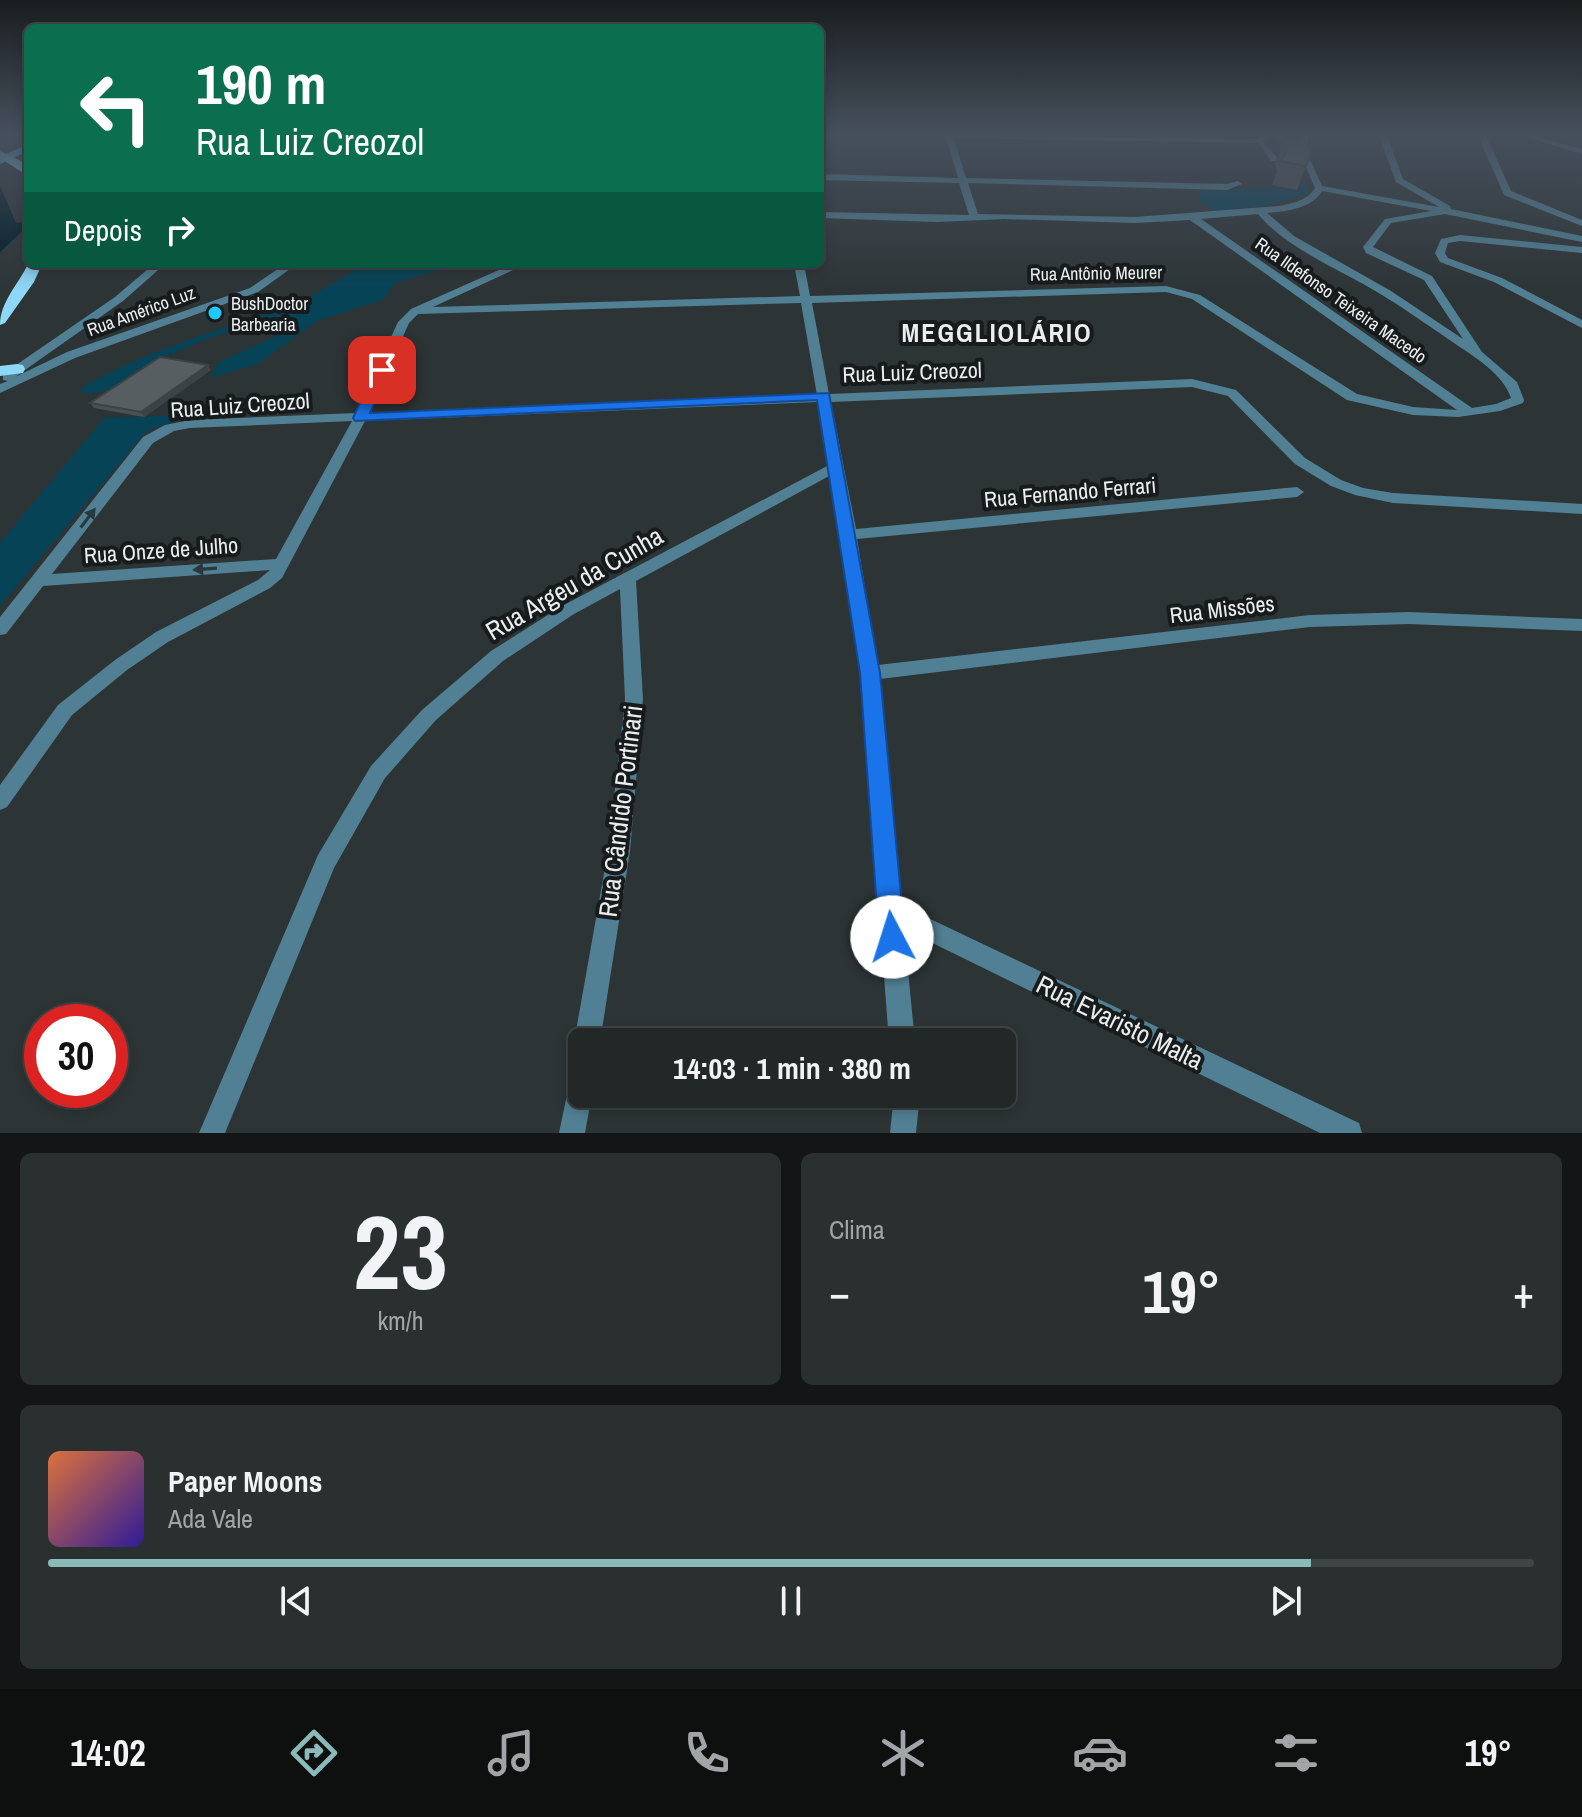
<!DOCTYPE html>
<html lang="pt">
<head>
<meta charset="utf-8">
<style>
	body { margin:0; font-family:"Archivo Narrow",sans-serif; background:#2a2f30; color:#f1f3f6; height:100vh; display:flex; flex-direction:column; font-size:30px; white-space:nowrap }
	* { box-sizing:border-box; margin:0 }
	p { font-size:26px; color:#a2a5a8 }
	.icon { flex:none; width:44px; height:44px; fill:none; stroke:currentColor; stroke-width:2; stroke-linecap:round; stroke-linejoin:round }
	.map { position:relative; height:1133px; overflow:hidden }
	.panel { display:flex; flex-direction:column; gap:20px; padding:20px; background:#131516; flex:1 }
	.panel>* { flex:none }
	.guide { position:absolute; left:24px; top:24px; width:800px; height:244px; border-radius:12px; box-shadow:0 4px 12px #0003,0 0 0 2px #3f4445; background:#0b6e4f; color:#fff; overflow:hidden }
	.speed { position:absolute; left:24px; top:1004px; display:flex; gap:16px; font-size:40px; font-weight:700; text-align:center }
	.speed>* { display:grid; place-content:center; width:104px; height:104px; border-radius:50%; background:#222728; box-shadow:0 4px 12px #0003,0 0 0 2px #3f4445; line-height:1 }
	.speed .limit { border:12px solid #d22; background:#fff; color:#111 }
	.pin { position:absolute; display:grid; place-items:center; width:68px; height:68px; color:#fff; margin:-34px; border-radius:16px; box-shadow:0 4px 12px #0006 }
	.me { position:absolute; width:88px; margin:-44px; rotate:355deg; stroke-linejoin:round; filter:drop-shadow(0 0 6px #0008) }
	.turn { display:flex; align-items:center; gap:28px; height:168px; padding:0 40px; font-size:36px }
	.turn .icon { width:104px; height:104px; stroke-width:2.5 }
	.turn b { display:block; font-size:56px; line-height:68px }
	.then { display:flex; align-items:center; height:76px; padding:0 40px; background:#0003; gap:16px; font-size:30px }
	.big { font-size:60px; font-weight:700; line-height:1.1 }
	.panel .widget { flex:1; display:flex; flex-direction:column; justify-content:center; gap:12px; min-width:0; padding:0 28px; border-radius:12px; background:#2a2f30 }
	.panel .dial { align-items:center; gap:0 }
	.dial b { font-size:104px; line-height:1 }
	.song { display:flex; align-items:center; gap:24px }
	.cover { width:96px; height:96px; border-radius:12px; background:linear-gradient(135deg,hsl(20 70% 55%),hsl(250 70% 35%)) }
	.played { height:8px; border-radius:4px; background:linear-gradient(90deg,#8bbbb9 85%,#3f4445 85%) }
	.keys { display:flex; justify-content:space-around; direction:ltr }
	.heat { display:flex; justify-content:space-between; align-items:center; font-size:44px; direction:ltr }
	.panel .tiles { flex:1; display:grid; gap:20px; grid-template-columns:1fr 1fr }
	.widget:last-child { grid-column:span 2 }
	.trip { position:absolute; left:568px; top:1028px; width:448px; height:80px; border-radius:12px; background:#222728; box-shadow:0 4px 12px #0003,0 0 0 2px #3f4445; font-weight:700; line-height:80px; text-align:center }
	.tab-bar { display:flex; height:128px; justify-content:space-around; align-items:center; background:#0e1010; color:#a2a5a8 }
	.tab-bar .icon { width:56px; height:56px }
	.tab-bar .selected { color:#8bbbb9 }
	.tab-bar b { font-size:36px; color:#f1f3f6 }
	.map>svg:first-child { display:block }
	.green { fill:#064357 }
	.water { fill:#001d28 }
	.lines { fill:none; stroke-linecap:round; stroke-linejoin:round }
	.service { fill:#518094; fill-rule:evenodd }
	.minor { fill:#518094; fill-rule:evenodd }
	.tertiary { fill:#518094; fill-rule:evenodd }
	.primary { fill:#64cef6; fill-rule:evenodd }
	.trunk { fill:#8dd8f6; fill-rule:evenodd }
	.wall { fill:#4b5153 }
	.shaded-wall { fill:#3d4244 }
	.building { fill:#575e61; stroke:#3d4244; stroke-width:2 }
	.oneway { fill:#293940 }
	.route { fill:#1a73e8; stroke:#114b97; stroke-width:2 }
	.poi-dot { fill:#1ec9fd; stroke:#181b1c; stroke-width:3 }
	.labels { text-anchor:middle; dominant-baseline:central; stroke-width:8; stroke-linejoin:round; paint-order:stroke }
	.far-street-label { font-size:18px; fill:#eaeef0; stroke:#181b1c }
	.far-poi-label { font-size:18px; fill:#eaeef0; stroke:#181b1c; text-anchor:start }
	.street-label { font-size:22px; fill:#eaeef0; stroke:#181b1c }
	.far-district-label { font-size:26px; font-weight:bold; letter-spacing:2px; fill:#eaeef0; stroke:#181b1c }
	.near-street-label { font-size:26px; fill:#eaeef0; stroke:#181b1c }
</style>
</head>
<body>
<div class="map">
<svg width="1582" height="1133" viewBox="0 0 1582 1133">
	<rect width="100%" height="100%" fill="#2d3436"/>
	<g class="green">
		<path d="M1300,184L1309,185L1307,194L1265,206L1215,211L1198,200L1199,190C1232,191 1264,185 1297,191Z"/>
		<path d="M368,264H460L395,283L382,300L317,321L258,364L211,378L216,366L221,361L276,336L281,331L280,323L274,320C238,327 201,340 167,356C143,368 109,398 82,393L80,389C148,348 224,330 297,302C322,293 343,274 368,264Z"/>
		<path d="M183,415C172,427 155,424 143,435L0,606V543L104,418Z"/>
	</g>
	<path class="water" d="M0,186L16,223L22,222L27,227L0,252Z"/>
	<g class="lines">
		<path class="service" d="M1257,140H1261L1277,157V161H1271Z"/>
		<g class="minor">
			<path d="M820,133H826L824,152L820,154Z"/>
			<path d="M827,133L1257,139L1260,136L1257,133H1265L1269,136L1259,143L954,138L966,178L1227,184L1238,181L1242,184L1227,190L968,183L978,214L1135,217L1279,206C1293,203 1307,201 1315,188L1299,151L1270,133H1279L1299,145L1301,133H1309L1306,150L1322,186L1439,207L1396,182L1378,133H1386L1403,179L1450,206L1451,209L1582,236V242L1445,214L1391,223L1373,247L1432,276L1482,352L1517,382L1524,400L1523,403L1500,411L1458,417L1413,415L1347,400L1192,299L1166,292L812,303L829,394L1192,379L1236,390L1305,458L1341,480L1363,488L1393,493L1582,504V514L1393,503L1355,495L1331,486L1295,464L1228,396L1192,387L831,402L856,529L1297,487L1304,492L1297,497L857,539L878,665L1310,615L1409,612L1582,619V631L1409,624L1310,627L880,679L901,905L1359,1123L1362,1133H1320L904,929L915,1042H889L861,673L831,475L636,581L643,699L630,851L600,1042H582V1052L578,1051L574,1042L608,851L625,699L620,589L574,614L503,661L436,720L385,778L334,868L225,1133H199L318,855L371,766L422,710L491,651L562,606L829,465L818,402L365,421L282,578L270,588L168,642L127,670L72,715L7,807L0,810V785L58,705L115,660L156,632L258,580L270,570L43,586L6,634L0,635V617L143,437L165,425L190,420L356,413L398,322L411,309L512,264H526L433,307L800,296L794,264H804L810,296L1166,286L1200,295L1357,394L1413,407L1457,410L1190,220L1135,223L1004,219L937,222L820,218V212L969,215L959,183L820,180V174L958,178L946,137L831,135ZM1322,191L1431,211L1385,219L1363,247L1366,253L1424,280L1463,339L1391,291L1294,236L1267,213C1286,211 1312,209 1322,191ZM1258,214C1289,251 1341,269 1382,295C1407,310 1430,327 1454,343C1475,357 1503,374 1511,398L1496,404L1472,408L1201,219ZM801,303L817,395L369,413L409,323L418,314ZM352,421L276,559L52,574L153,443L174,431L190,428Z"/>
			<path d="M1477,133H1485L1511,191L1582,220V226L1504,195Z"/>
			<path d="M1512,133H1523L1582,149V154Z"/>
			<path d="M1460,235L1582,247V253L1460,241L1448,243L1445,253L1448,258L1502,278L1582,320V328L1494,282L1440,262L1435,253L1441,239Z"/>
			<path d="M582,1062V1094H592L585,1133H559L573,1066Z"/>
			<path d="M894,1094H920L916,1133H890Z"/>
		</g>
		<path class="tertiary" d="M154,264H165L123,301L15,377L67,352L250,288L285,264H297L258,292L75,358L0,393V384L8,381L3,380V374L115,297Z"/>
		<path class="primary" d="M28,144V151L0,164V157Z"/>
		<g class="trunk">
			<path d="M0,151L26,163L28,176L0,158Z"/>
			<path d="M28,264H42L34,282L5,323L0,325C0,302 18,285 28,264Z"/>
			<path d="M17,364L23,365L25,369L23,373L0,376V366Z"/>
		</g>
	</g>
	<g class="wall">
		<path d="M1283,141L1311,153L1297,190L1272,185L1277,171L1275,164Z"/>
		<path d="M211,370L144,417L94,408L90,403Z"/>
	</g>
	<path class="shaded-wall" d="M208,365L211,370L144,417L141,412Z"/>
	<g class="building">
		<path d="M1289,137L1305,141L1311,153L1306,166L1281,161L1287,150L1283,141Z"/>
		<path d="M160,357L208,365L141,412L90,403Z"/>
	</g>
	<defs><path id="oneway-solid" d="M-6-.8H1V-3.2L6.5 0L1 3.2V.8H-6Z" transform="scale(2)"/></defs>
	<g class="oneway">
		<use href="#oneway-solid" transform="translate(88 518) rotate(-53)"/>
		<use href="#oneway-solid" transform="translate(205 569) rotate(176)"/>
	</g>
	<linearGradient id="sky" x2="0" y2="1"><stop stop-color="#191d1e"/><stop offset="0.46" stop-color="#46505d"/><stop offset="1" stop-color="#46505d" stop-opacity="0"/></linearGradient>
	<rect width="1582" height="291" fill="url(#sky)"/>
	<path class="route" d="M382,366L389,370L370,413L829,393L880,673L905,937L901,946L892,950L883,946L879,937L860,673L817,400L355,421L353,418L375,370Z"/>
	<circle class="poi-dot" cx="215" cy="313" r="8"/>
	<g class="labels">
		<g class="far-street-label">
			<text transform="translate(1096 273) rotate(-1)">Rua Antônio Meurer</text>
			<text transform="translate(1341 300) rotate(35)">Rua Ildefonso Teixeira Macedo</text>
			<text transform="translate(141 311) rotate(-20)">Rua Américo Luz</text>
		</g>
		<g class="far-poi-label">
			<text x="231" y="303">BushDoctor<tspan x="231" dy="21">Barbearia</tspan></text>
		</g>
		<g class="street-label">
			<text transform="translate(912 372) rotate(-2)">Rua Luiz Creozol</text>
			<text transform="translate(240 405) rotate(-4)">Rua Luiz Creozol</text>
			<text transform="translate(1070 492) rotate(-5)">Rua Fernando Ferrari</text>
			<text transform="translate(161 550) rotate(-4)">Rua Onze de Julho</text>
			<text transform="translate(1222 609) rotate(-7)">Rua Missões</text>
		</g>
		<g class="far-district-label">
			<text x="997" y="332">MEGGLIOLÁRIO</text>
		</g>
		<g class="near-street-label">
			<text transform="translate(574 583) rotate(-30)">Rua Argeu da Cunha</text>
			<text transform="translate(620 811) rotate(-83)">Rua Cândido Portinari</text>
			<text transform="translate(1120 1022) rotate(26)">Rua Evaristo Malta</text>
		</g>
	</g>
</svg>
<div class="speed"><div class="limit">30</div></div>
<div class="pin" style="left:382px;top:370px;background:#d93025"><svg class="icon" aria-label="arrive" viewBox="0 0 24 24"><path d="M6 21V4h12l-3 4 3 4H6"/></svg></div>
<svg class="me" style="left:892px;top:937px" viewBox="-20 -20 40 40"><circle r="19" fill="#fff"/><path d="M0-13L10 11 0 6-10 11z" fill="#1a73e8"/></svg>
<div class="trip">14:03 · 1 min · 380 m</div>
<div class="guide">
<div class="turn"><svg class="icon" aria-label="left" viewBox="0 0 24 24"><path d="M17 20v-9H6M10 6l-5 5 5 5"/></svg><div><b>190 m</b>Rua Luiz Creozol</div></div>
<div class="then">Depois<svg class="icon" aria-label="right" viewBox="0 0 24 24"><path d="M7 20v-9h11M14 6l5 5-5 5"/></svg></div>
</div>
</div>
<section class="panel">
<div class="tiles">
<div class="widget dial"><b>23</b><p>km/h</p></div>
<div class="widget"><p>Clima</p>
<div class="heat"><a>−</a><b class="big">19°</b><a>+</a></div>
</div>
<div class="widget">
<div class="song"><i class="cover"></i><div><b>Paper Moons</b><p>Ada Vale</p></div></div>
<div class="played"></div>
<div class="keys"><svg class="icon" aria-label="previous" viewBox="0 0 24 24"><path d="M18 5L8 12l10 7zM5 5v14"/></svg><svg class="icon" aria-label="pause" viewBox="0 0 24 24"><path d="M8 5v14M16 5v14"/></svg><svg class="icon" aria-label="next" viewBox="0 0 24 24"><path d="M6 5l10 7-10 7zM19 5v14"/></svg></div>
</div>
</div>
</section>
<nav class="tab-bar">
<b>14:02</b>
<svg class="icon selected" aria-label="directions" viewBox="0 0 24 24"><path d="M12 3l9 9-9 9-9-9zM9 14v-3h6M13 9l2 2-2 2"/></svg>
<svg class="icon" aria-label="music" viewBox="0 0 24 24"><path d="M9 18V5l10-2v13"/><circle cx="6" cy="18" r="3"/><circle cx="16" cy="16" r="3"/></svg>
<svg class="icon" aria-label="phone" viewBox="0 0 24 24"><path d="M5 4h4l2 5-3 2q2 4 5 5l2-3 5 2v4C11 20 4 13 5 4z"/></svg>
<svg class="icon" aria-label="climate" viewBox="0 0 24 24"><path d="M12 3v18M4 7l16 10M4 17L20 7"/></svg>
<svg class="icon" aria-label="car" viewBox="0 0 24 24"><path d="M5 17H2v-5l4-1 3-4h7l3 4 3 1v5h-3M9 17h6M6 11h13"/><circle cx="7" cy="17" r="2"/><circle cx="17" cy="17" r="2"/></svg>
<svg class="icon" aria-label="filters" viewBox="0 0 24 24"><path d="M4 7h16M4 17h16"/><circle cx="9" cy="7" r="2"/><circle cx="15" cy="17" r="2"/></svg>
<b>19°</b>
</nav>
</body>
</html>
